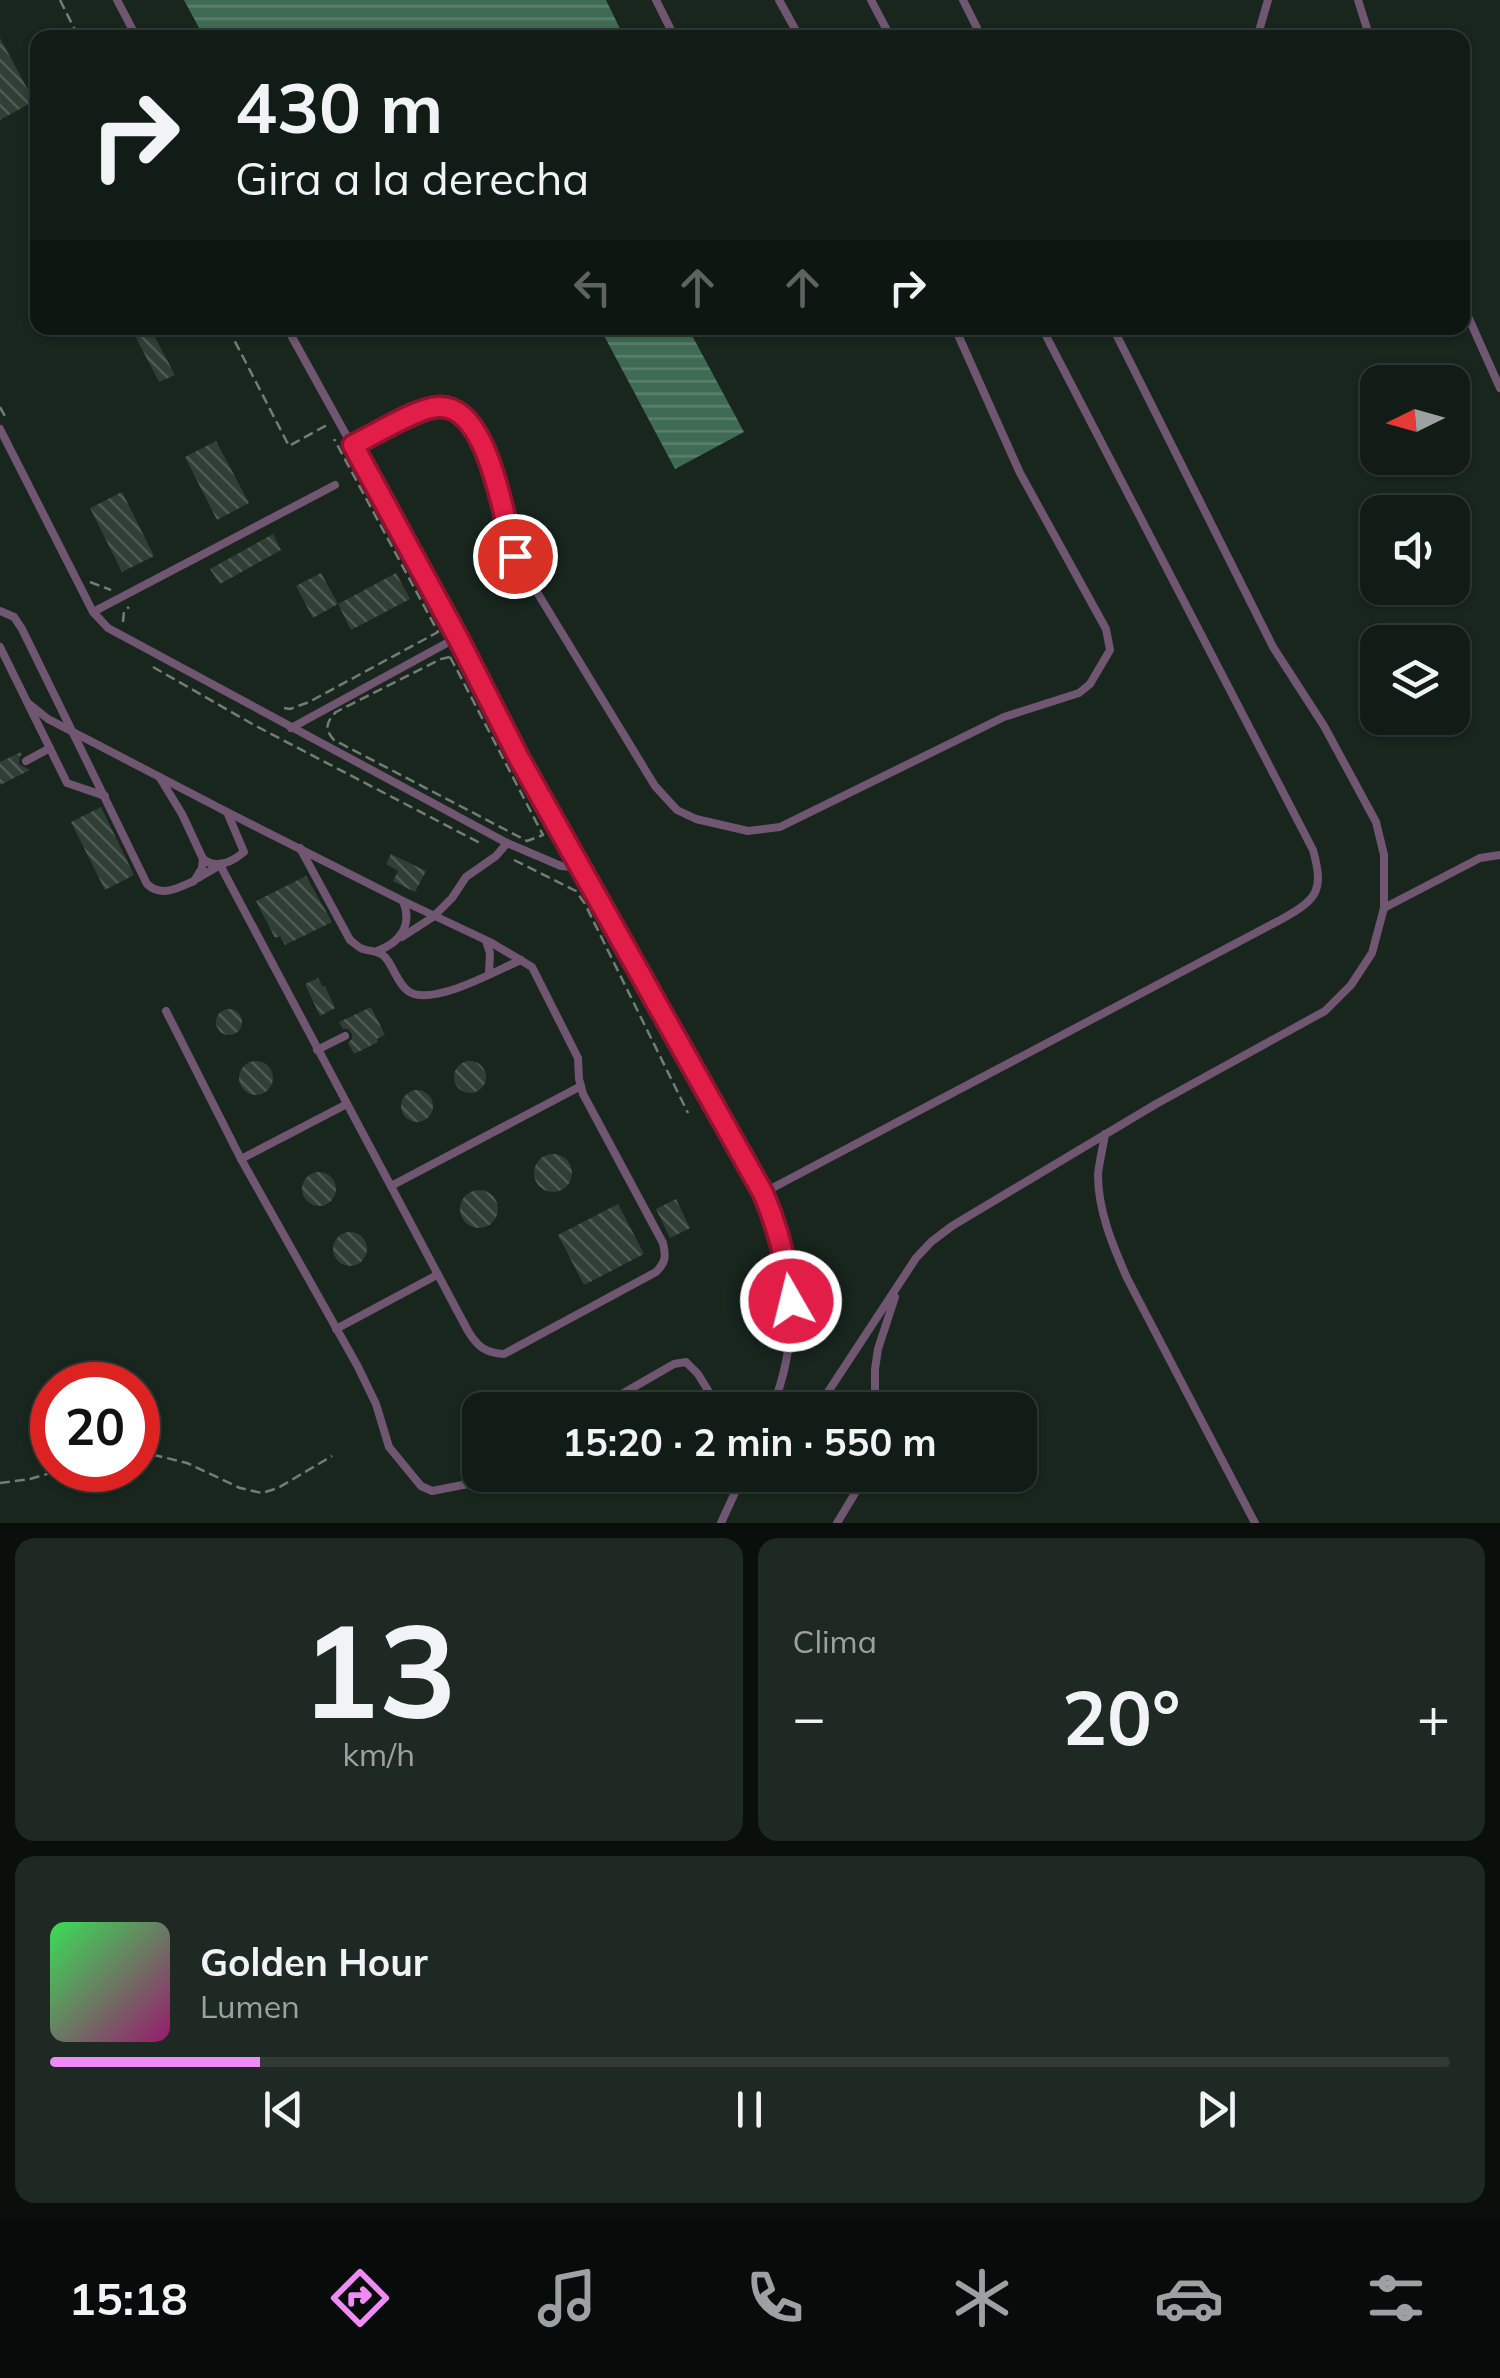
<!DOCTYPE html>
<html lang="es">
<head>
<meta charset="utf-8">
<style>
	body { margin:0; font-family:Mulish,sans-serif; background:#1f2923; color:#f1f3f6; height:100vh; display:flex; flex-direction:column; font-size:38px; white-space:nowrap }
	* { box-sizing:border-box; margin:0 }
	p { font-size:32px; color:#9ca1a1 }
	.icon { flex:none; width:55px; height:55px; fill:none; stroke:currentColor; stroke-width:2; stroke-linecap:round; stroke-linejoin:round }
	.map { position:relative; height:1523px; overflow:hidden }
	.drawer { display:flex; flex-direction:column; gap:15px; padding:15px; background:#0a0f0c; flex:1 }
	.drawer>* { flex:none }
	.hud { position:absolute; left:30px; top:30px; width:1440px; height:305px; border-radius:20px; box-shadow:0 2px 8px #0004,0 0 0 2px #313a35; background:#121c16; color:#f1f3f6; overflow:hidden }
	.needle { width:65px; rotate:265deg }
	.buttons { position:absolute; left:1360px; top:365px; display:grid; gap:20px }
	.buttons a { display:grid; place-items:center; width:110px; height:110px; border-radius:20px; background:#121c16; box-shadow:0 2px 8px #0004,0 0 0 2px #313a35; font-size:50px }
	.speed { position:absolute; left:30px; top:1362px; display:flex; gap:20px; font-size:50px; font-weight:700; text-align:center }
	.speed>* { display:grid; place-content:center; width:130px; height:130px; border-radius:50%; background:#121c16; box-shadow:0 2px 8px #0004,0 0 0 2px #313a35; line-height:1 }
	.speed .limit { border:15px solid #d22; background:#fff; color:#111 }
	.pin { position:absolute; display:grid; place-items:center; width:85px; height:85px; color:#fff; margin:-42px; border:5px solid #fff; border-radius:50%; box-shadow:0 2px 10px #0007 }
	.me { position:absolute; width:110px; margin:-55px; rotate:352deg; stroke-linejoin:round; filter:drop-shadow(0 0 8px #0008) }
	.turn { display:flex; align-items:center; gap:35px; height:210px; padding:0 40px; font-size:45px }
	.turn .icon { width:130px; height:130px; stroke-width:2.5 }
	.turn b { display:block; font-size:70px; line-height:85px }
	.lanes { display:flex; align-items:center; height:95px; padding:0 40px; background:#0003; justify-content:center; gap:50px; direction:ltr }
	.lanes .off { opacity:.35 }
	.big { font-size:75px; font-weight:700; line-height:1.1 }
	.drawer .card { flex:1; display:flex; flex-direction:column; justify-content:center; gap:15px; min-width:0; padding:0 35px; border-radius:20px; background:#1f2923 }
	.drawer .dial { align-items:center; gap:0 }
	.dial b { font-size:130px; line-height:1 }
	.song { display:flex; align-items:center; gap:30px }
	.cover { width:120px; height:120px; border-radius:15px; background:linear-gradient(135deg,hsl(130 70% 55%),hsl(320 70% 35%)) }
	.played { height:10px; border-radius:5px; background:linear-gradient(90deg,#f08bf6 15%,#313a35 15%) }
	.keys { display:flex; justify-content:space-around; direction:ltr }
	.heat { display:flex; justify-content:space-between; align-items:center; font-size:55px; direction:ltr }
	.drawer .tiles { flex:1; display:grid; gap:15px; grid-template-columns:1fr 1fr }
	.card:last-child { grid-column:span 2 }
	.trip { position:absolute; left:462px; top:1392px; width:575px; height:100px; border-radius:20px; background:#121c16; box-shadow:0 2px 8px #0004,0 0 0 2px #313a35; font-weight:700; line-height:100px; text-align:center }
	.dock { display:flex; height:160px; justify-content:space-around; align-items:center; background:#070b09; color:#9ca1a1 }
	.dock .icon { width:70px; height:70px }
	.dock .active { color:#f08bf6 }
	.dock b { font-size:45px; color:#f1f3f6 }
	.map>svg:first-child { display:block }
	.water { fill:url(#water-rules) }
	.building { fill:url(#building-back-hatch) }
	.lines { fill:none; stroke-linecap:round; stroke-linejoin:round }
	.path { stroke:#727d76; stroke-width:2.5; stroke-dasharray:10 5; stroke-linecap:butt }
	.lane { stroke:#715672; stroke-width:8 }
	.route-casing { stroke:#92132f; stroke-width:25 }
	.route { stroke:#e11d48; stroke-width:18 }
</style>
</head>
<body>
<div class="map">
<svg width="1500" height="1523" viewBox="0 0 1500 1523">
	<defs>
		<pattern id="water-rules" width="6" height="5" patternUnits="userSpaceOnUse" patternTransform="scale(2.5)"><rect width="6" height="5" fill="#3f6b54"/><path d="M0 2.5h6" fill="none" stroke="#5a806c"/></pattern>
		<pattern id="building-back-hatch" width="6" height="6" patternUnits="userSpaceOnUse" patternTransform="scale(2.5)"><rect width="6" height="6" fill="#303e36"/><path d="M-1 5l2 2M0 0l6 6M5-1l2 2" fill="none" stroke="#4e5a53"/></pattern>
	</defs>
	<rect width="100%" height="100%" fill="#18261e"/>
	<g class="water">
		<path d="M184,0H606L624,37H204Z"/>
		<path d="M600,328H688L744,432L675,469Z"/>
	</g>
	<g class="building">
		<path d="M0,38L34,101L0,120Z"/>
		<path d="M131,328H150L175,375L159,382Z"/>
		<path d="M216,441L249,503L217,520L185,457Z"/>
		<path d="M122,492L154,556L122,572L90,508Z"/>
		<path d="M273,534L281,550L220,584L210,569Z"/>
		<path d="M321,573L338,604L313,618L296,586Z"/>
		<path d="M396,573L410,599L351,630L338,604Z"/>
		<path d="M21,752L22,754L19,758V764L30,770L0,785V762Z"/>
		<path d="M101,807L134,875L105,890L71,822Z"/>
		<path d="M391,854L426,871L415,892L393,881L398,871L386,864Z"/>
		<path d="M306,876L332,922L285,945L280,936L275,938L256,901Z"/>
		<path d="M318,978L323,987L325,986L335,1008L320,1016L305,984Z"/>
		<path d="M371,1007L385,1035L377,1039L378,1042L354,1054L348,1043L352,1039V1034L348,1029H343L339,1022Z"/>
		<circle cx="229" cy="1022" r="13"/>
		<circle cx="256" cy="1078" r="17"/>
		<circle cx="470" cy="1077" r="16"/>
		<circle cx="417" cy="1106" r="16"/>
		<circle cx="553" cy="1173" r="19"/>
		<circle cx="319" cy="1189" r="17"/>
		<circle cx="479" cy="1209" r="19"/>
		<path d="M676,1199L690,1228L670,1238L656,1209Z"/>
		<path d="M618,1204L644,1254L584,1285L558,1235Z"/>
		<circle cx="350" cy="1249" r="17"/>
	</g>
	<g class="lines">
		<g class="path">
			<path d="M60,0L79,38"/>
			<path d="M228,328L289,446L327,425L328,427"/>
			<path d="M0,407L7,420"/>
			<path d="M90,582L111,590"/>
			<path d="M123,622L124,611L129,607"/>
			<path d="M450,657L456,668L543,835L527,841L334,740C324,729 326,722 336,712L441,659Z"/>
			<path d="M153,667L254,725L480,843"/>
			<path d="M284,708L290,709L309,702L438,632L334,439"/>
			<path d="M514,860L576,891L585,904L688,1113"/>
			<path d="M138,1451L187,1463L240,1488L262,1493L278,1488L332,1456"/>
			<path d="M0,1483L30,1479L61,1470"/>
		</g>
		<g class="lane">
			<path d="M117,0L137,38"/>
			<path d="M656,0L675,38"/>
			<path d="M779,0L800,38"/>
			<path d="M871,0L891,38"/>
			<path d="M963,0L982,38"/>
			<path d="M1358,0L1370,38"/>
			<path d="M1257,38L1268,0"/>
			<path d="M1462,303L1500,388"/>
			<path d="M287,328L458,637L519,758L763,1193C794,1264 802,1337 771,1410"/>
			<path d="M0,429L93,612L108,628L507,843L561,866L582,868"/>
			<path d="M353,445L435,407H450L468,422L482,439L491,464L515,556L655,786L677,810L696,819L748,831L780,827L1004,717L1079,693L1090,684L1110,650L1106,629L1020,473L955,328"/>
			<path d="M0,611L14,617L22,629L147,884C162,898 178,888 194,881L202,868L203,859"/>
			<path d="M93,612L335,485"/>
			<path d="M0,647L67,783L105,796"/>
			<path d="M28,703L48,719L227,812L244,852C232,862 217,870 203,859L182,814L160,778"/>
			<path d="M291,728L458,637"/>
			<path d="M26,761L50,748"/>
			<path d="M227,812L403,901C413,925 400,943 377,951"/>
			<path d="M300,848L350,940C354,943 359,948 363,949C372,952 378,950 385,957C394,967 397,983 408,991C431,1008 497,970 521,960"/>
			<path d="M198,878L220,865L468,1331C477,1346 485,1353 504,1354L656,1272C666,1262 666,1256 663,1243L583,1094L579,1079L578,1058L532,967L490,942L403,901"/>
			<path d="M1384,908L1480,858L1500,855"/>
			<path d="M402,937L433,917L452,898L466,877L496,856L507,843"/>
			<path d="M486,941L490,953L489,973"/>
			<path d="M166,1011L241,1159L357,1365L376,1404L389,1447L421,1486L432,1491L473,1483L485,1475"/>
			<path d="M317,1050L345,1036"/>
			<path d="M1105,1134C1103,1148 1099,1162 1098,1175C1098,1211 1113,1246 1127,1278L1255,1523"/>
			<path d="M241,1159L347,1104"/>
			<path d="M391,1186L581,1086"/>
			<path d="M763,1193L1282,919C1318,899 1324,890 1313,850L1042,328"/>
			<path d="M336,1329L437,1275"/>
			<path d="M594,1410L674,1364L686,1362L698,1374L720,1410"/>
			<path d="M812,1410L824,1398L916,1258L931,1242L952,1226L1156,1104L1325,1011L1351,985L1372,953L1384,908V855L1376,822L1324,726L1273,647L1113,328"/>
			<path d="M875,1410V1369L878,1349L895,1297"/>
			<path d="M721,1523L743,1475"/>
			<path d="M837,1523L866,1475"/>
		</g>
	</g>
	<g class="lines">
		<g class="route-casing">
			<path id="route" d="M515,556C503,520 489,403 438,407C417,408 374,435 353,445L458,638L519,758L763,1193C779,1230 787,1262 791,1301"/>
		</g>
		<use href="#route" class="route"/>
	</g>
</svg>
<div class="buttons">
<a><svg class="needle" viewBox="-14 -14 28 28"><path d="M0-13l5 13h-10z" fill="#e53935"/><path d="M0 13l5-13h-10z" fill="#9ca1a1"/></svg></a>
<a><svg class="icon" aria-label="sound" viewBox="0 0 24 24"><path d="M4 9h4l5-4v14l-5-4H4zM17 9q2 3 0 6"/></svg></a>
<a><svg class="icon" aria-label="layers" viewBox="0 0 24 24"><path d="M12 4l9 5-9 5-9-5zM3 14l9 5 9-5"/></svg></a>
</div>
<div class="speed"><div class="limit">20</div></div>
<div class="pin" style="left:515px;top:556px;background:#d93025"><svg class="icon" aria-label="arrive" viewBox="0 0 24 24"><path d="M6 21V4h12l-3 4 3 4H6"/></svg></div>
<svg class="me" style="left:791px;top:1301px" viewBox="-20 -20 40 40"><circle r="17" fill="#e11d48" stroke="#fff" stroke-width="3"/><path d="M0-11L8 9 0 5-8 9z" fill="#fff"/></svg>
<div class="trip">15:20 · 2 min · 550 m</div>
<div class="hud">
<div class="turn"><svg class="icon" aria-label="right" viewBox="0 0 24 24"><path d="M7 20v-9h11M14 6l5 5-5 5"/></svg><div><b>430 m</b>Gira a la derecha</div></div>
<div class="lanes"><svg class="icon off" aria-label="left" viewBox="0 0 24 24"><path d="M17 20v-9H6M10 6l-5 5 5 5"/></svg><svg class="icon off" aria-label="ahead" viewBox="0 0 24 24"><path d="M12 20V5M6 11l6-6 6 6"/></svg><svg class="icon off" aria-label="ahead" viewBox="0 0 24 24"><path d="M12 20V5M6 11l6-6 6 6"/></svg><svg class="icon" aria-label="right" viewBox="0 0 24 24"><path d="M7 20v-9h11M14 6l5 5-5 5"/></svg></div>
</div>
</div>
<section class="drawer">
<div class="tiles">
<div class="card dial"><b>13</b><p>km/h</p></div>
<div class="card"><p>Clima</p>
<div class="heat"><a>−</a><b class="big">20°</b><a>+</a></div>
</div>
<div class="card">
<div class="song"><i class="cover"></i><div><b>Golden Hour</b><p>Lumen</p></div></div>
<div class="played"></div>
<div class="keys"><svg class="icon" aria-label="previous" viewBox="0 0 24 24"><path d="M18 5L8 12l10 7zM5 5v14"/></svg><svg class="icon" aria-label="pause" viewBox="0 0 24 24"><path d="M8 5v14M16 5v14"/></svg><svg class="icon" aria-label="next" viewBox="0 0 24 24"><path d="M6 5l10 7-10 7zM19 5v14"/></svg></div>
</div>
</div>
</section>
<nav class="dock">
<b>15:18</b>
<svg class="icon active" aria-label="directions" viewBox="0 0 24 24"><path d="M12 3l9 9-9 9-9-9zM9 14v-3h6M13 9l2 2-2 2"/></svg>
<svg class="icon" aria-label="music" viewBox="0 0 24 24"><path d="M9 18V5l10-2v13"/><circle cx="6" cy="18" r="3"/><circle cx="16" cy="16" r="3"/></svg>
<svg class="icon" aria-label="phone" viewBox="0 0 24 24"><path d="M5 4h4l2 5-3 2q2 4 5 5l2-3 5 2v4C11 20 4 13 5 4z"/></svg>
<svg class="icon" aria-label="climate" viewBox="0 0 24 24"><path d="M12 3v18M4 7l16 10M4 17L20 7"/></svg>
<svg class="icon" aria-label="car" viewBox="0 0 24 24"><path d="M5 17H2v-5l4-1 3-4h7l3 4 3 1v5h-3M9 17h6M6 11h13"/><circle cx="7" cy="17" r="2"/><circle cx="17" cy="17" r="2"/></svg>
<svg class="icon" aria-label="filters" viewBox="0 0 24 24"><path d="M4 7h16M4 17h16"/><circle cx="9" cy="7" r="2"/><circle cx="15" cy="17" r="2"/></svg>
</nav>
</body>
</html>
